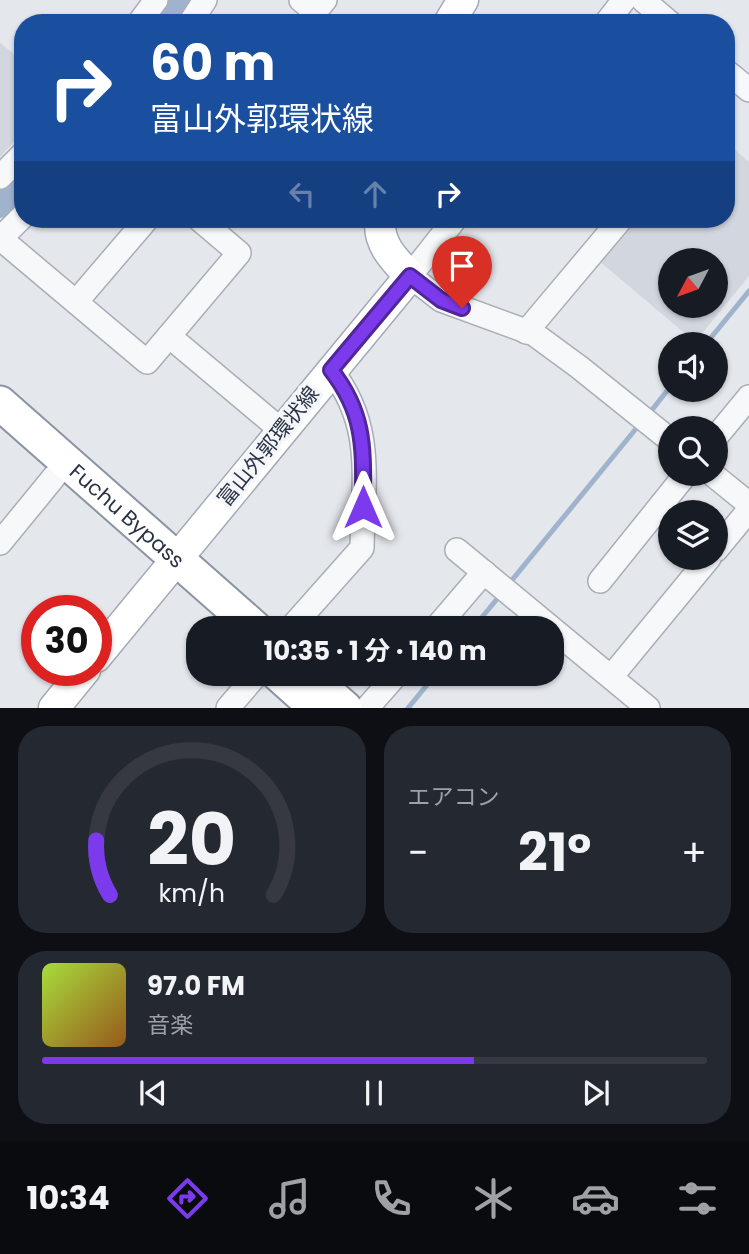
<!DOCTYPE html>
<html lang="ja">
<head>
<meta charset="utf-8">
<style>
	body { margin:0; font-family:Poppins,"Noto Sans JP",sans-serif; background:#242831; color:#f1f3f6; height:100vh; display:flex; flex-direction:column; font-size:26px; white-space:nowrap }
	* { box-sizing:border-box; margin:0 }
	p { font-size:23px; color:#9ea1a6 }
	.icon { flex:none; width:38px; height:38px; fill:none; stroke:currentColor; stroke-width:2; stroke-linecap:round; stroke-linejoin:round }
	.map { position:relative; height:708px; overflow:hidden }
	.drawer { display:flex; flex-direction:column; gap:18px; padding:18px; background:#0d0f14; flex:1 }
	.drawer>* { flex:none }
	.top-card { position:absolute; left:14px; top:14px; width:721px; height:214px; border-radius:28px; box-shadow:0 2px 5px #0004; background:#1a4fa0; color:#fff; overflow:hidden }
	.needle { width:46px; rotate:229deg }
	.buttons { position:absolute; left:658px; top:248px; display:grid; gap:14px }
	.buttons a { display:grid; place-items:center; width:70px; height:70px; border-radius:50%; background:#171b24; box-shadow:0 2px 5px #0004; font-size:35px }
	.speed { position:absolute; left:21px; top:595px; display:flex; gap:14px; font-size:35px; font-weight:700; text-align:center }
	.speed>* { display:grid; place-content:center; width:91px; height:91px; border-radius:50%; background:#171b24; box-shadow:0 2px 5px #0004; line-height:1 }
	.speed .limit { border:10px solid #d22; background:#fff; color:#111 }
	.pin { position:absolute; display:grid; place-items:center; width:60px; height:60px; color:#fff; margin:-72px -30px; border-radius:50% 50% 50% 0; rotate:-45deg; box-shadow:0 0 7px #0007 }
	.pin .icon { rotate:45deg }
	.me { position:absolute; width:77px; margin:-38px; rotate:0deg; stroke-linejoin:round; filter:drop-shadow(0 0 5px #0008) }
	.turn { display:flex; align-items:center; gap:24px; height:147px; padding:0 21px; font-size:32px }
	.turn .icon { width:91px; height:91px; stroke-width:2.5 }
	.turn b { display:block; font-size:49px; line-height:60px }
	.lanes { display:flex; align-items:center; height:66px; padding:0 21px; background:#0003; justify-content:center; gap:35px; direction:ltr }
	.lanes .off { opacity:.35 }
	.big { font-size:52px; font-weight:700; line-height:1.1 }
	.drawer .card { flex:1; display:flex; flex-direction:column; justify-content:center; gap:10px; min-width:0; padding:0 24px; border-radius:28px; background:#242831 }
	.drawer .dial { align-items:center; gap:0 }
	.dial svg { height:182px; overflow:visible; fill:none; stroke:#363941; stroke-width:7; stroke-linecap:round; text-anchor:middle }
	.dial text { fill:#f1f3f6; stroke:none }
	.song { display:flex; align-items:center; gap:21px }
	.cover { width:84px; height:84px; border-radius:10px; background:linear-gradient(135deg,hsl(80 70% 55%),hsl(30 70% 35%)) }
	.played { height:7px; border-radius:4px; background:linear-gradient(90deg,#7c3aed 65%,#363941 65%) }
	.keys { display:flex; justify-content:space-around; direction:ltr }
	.heat { display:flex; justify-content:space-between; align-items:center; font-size:38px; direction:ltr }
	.drawer .tiles { flex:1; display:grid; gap:18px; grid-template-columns:1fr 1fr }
	.card:last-child { grid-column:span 2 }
	.trip { position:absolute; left:186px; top:616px; width:378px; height:70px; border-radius:28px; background:#171b24; box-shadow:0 2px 5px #0004; font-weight:700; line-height:70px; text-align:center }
	.menu { display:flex; height:112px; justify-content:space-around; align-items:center; background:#090b0e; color:#9ea1a6 }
	.menu .icon { width:49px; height:49px }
	.menu .current { color:#7c3aed }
	.menu b { font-size:32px; color:#f1f3f6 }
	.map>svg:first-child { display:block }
	.built { fill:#d2d6de; fill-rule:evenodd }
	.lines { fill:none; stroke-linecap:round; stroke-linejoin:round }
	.stream { stroke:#9fb4cc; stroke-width:5 }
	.river { stroke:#9fb4cc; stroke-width:30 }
	.minor-casing { stroke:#a9aeb7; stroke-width:26 }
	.major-casing { stroke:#a3abb8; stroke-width:33 }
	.highway-casing { stroke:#8b94a3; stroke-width:37 }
	.minor { stroke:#f7f8fa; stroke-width:23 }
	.major { stroke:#fff; stroke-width:30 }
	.highway { stroke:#fff; stroke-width:33 }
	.route-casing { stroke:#51269a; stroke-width:18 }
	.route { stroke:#7c3aed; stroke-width:12 }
	.labels { text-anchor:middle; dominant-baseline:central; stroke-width:7; stroke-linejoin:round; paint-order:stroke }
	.street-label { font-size:21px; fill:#2b3445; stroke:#f4f6f9 }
</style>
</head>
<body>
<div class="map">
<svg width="749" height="708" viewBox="0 0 749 708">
	<rect width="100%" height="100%" fill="#e4e7ec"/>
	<g class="built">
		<path d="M0,43L23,61V132L0,157Z"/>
		<path d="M726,142L749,162V276L695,342L598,260L632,219H726ZM670,261H716V306H670Z"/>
	</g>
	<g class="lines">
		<g class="stream">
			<path d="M705,345L749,291"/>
			<path d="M648,415L670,387"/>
			<path d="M508,585L639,425"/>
			<path d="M473,628L502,593"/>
			<path d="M408,708L436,674"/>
		</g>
		<g class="river">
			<path d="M161,23L178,0"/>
			<path d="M0,203L23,180"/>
		</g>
		<g class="minor-casing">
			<g id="minor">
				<path d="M301,0L315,12L325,0"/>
				<path d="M643,0L670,23"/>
				<path d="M139,23L156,0"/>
				<path d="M190,23L205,0"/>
				<path d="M606,23L624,0"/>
				<path d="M726,71L749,90"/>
				<path d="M0,177L23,154"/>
				<path d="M455,219L410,276L441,300L534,334L579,367L670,440"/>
				<path d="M0,239L23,216"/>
				<path d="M1,239L147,362L239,253L199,219"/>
				<path d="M76,302L147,219"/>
				<path d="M526,332L621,219"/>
				<path d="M169,336L281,430"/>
				<path d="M716,437L749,397"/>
				<path d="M712,474L749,504"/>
				<path d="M0,543L54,477"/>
				<path d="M457,550L648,708"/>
				<path d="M716,550L749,510"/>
				<path d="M600,581L686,474"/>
				<path d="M291,628L362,548C363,480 375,426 331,370"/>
				<path d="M436,628L484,572"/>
				<path d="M611,677L709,558"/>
				<path d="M228,708L257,674"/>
				<path d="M367,708L397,674"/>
			</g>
		</g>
		<g class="major-casing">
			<g id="major">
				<path d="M449,23L463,0"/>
				<path d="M96,657L410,276C395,261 376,242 381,219"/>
				<path d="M54,708L85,670"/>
			</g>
		</g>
		<g class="highway-casing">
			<g id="highway">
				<path id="s1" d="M0,403L255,628"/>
				<path d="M278,674L316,708"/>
				<path d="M306,674L345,708"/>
			</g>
		</g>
		<use href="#minor" class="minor"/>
		<use href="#major" class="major"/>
		<use href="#highway" class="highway"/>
	</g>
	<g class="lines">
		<g class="route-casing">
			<path id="route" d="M363,507C363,452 367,416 331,370L410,276L441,300L462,308"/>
		</g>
		<use href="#route" class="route"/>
	</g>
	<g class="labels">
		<g class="street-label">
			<text transform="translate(268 446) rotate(-51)">富山外郭環状線</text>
			<text stroke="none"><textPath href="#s1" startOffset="170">Fuchu Bypass</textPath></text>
		</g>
	</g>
</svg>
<div class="buttons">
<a><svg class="needle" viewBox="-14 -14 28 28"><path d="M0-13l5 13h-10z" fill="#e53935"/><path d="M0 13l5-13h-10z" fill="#9ea1a6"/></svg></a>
<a><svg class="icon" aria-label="sound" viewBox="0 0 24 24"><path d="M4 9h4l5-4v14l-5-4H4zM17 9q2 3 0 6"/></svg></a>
<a><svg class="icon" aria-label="search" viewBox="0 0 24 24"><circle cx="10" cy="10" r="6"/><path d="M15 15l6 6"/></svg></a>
<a><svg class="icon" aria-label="layers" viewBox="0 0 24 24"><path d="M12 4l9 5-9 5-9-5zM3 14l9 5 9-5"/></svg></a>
</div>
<div class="speed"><div class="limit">30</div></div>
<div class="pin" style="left:462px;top:308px;background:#d93025"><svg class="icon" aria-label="arrive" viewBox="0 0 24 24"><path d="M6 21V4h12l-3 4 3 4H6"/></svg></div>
<svg class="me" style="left:363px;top:507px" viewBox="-20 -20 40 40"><path d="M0-17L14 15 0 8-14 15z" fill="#7c3aed" stroke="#fff" stroke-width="4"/></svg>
<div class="trip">10:35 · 1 分 · 140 m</div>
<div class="top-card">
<div class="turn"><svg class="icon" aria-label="right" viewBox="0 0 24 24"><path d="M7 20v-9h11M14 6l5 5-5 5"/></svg><div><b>60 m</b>富山外郭環状線</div></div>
<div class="lanes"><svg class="icon off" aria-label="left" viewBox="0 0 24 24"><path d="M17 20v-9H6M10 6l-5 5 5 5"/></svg><svg class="icon off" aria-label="ahead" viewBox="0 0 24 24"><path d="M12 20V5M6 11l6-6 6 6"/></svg><svg class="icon" aria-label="right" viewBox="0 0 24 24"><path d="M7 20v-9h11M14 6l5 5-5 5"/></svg></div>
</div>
</div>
<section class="drawer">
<div class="tiles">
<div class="card dial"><svg viewBox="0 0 100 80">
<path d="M14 69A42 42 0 1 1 86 69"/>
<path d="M14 69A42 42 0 0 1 8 45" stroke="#7c3aed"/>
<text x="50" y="56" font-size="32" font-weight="700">20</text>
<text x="50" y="72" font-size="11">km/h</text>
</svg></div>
<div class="card"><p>エアコン</p>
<div class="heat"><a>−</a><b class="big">21°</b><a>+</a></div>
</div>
<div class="card">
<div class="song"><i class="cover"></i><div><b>97.0 FM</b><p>音楽</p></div></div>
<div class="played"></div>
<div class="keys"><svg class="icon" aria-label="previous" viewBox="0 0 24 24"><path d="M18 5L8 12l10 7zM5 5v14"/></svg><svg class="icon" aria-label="pause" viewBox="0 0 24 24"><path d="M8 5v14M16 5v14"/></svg><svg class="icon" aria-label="next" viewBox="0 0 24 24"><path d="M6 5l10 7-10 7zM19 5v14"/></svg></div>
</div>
</div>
</section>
<nav class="menu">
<b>10:34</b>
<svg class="icon current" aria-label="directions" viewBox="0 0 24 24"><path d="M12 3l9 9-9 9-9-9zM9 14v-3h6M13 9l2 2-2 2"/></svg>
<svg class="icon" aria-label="music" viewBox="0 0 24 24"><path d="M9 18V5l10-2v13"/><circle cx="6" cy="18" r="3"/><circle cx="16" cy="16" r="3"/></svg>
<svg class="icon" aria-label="phone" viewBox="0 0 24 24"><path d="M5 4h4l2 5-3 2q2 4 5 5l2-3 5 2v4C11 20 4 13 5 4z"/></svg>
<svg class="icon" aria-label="climate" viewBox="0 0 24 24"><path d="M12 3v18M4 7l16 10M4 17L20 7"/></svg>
<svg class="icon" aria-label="car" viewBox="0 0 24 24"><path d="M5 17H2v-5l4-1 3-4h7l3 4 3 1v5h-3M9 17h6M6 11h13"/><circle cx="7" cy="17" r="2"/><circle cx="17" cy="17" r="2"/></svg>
<svg class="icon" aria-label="filters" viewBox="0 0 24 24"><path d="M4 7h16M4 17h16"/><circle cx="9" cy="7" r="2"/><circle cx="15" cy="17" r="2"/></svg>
</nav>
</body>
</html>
